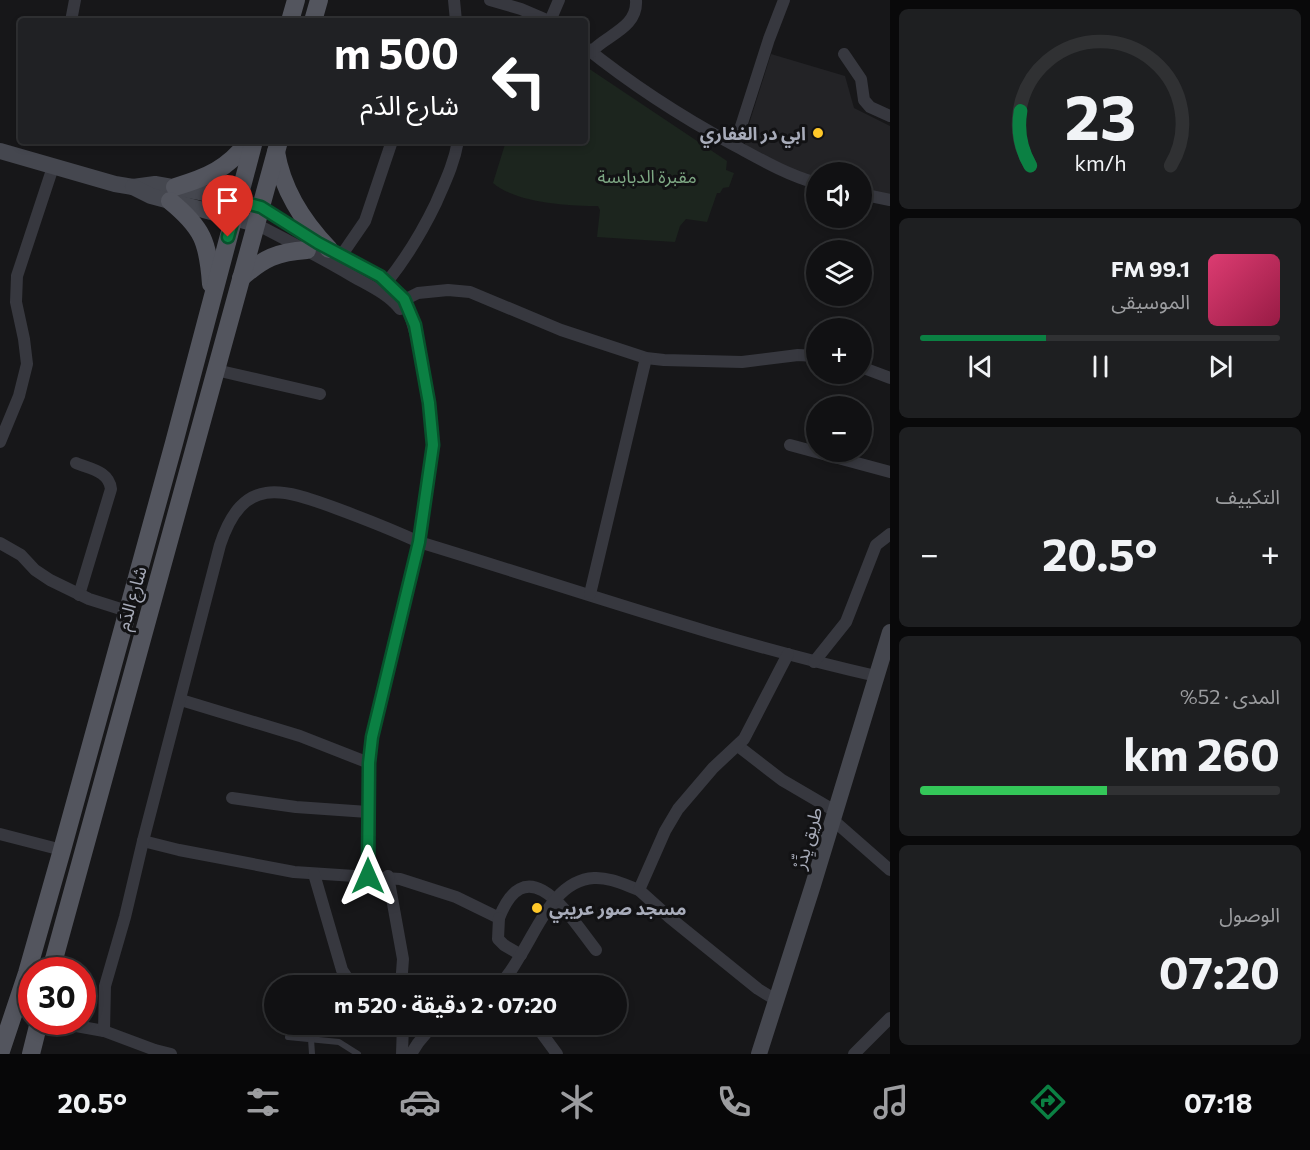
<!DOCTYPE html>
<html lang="ar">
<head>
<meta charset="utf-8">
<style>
	body { margin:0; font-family:Commissioner,"Noto Sans Arabic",sans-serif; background:#1e1f21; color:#f1f3f6; direction:rtl; height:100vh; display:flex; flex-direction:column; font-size:22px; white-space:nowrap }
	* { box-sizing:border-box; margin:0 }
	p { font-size:20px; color:#9c9da0 }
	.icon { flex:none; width:33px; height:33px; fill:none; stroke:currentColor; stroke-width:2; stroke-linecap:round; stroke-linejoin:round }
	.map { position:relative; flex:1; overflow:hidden; direction:ltr }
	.panel { display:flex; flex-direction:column; gap:9px; padding:9px; background:#09090a; width:420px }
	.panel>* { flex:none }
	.banner { position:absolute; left:18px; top:18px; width:570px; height:126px; border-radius:6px; box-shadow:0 3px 9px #0003,0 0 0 2px #303133; direction:rtl; background:#202124; color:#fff; overflow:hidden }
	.tools { position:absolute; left:806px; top:162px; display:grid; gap:12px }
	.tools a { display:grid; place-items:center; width:66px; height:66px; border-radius:50%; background:#111113; box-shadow:0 3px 9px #0003,0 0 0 2px #303133; font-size:30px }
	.speed { position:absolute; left:18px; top:957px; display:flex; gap:12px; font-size:30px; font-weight:700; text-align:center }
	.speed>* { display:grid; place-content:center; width:78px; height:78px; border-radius:50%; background:#111113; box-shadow:0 3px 9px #0003,0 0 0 2px #303133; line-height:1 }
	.speed .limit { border:9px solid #d22; background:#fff; color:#111 }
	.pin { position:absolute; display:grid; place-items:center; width:51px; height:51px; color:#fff; margin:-62px -26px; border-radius:50% 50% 50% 0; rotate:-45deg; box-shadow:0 0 6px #0007 }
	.pin .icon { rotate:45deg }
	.me { position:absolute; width:66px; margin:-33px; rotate:0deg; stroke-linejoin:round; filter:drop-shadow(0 0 4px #0008) }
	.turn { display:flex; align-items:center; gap:21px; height:126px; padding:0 30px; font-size:27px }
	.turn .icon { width:78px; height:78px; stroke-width:2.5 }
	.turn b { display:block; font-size:42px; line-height:51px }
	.big { font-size:45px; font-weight:700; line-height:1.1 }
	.panel .widget { flex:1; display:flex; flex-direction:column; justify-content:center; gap:9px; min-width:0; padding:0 21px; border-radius:9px; background:#1e1f21 }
	.panel .dial { align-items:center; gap:0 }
	.dial svg { height:156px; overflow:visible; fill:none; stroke:#303133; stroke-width:7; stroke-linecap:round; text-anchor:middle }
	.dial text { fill:#f1f3f6; stroke:none }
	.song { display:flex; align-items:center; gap:18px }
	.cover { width:72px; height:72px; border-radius:9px; background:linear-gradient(135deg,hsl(340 70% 55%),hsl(340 70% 35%)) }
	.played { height:6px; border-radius:3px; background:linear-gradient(90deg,#0b8043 35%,#303133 35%) }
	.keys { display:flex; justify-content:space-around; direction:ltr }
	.heat { display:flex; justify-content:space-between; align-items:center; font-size:33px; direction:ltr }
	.charge { height:9px; border-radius:4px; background:linear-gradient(90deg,#34c759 52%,#303133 0) }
	.trip { position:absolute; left:264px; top:975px; width:363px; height:60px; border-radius:30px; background:#111113; box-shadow:0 3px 9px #0003,0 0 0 2px #303133; font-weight:700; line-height:60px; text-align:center; direction:rtl }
	.tabs { display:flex; height:96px; justify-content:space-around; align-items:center; background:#070708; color:#9c9da0 }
	.tabs .icon { width:42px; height:42px }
	.tabs .on { color:#0b8043 }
	.tabs b { font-size:27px; color:#f1f3f6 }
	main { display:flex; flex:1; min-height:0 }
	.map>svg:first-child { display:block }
	.built { fill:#232326 }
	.green { fill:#1c251e }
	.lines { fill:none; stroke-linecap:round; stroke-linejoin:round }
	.lane { stroke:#37383f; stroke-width:6 }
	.street { stroke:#37383f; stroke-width:12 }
	.secondary { stroke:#45474f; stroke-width:16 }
	.primary { stroke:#53555e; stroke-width:18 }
	.route-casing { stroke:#07532c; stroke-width:15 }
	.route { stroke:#0b8043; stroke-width:10 }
	.poi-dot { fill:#ffc829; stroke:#121214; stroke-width:2 }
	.labels { text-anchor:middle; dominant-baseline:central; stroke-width:6; stroke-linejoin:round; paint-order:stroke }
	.poi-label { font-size:18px; font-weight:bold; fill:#a8acba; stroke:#121214; text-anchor:end }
	.park-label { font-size:18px; fill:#7da783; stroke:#121214 }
	.street-label { font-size:18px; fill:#a8acba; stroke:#121214 }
</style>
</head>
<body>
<main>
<section class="panel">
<div class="widget dial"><svg viewBox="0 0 100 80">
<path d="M14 69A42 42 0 1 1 86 69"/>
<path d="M14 69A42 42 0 0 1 9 41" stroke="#0b8043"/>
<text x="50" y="56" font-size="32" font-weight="700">23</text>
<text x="50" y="72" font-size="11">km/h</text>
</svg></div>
<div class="widget">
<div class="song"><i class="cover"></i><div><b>99.1 FM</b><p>الموسيقى</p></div></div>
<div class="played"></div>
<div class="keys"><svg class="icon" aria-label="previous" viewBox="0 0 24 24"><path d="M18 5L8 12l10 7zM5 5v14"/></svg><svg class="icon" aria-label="pause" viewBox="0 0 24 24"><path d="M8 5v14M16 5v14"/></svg><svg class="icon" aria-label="next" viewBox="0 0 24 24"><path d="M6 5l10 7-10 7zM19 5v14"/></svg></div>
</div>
<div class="widget"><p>التكييف</p>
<div class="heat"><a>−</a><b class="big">20.5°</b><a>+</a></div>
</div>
<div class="widget"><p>المدى · 52%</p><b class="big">260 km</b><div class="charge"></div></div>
<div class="widget"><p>الوصول</p><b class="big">07:20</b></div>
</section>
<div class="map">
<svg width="890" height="1054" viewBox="0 0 890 1054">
	<rect width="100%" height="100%" fill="#171719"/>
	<path class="built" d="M771,54L845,76L854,108L890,126V198L861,192V172H816V181L747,150L744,140Z"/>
	<path class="green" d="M585,66L727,161L726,170L734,173L729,187L723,188L720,193H717L707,222L686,219L680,226L675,242L597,237L600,210L598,206C569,206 516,203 493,183L506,141H585Z"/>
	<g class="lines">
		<g class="lane">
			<path d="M288,1037L339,1042L358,1054"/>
			<path d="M311,1039L312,1054"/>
		</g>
		<g class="street">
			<path d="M454,0L456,21"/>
			<path d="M490,0L521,9L549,21"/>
			<path d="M71,21L75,0"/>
			<path d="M550,21L559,0"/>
			<path d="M585,47C631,84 680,116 732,144C760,159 785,174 816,183"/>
			<path d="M591,52C606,35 638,28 636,0"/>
			<path d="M844,54L861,79L864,100L870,107L890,116"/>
			<path d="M735,145L769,39L784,0"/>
			<path d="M861,194L890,200"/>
			<path d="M261,208L318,243L379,277L398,293L407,304L420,350L432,428L433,445L419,542C571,588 721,641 876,676"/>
			<path d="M256,224C289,241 322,258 354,277C370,286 388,294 400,309"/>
			<path d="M341,256L365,221L392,141"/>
			<path d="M387,282C407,257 422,232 436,203C445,182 454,164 458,141"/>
			<path d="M396,304L418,293L448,290L470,292L561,330L646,358L664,360L742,362L798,355L816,356"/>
			<path d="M861,367L890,378"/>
			<path d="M216,370L320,394"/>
			<path d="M0,442L19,396L27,364L24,339L16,302L17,276L53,167"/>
			<path d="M790,445L890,472"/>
			<path d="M76,463C90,469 109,471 111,489L79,595"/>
			<path d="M0,543L21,555L35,570L50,580L89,599L127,611"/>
			<path d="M590,594L646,358"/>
			<path d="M814,662L846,622L876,545L890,534"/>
			<path d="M181,700L300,736L369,763"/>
			<path d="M738,746L782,780L835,811"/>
			<path d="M232,798L296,807L368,812"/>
			<path d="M833,820L890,870"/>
			<path d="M0,834L62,850"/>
			<path d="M143,841L179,850L294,872L400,879L456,897L499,918C528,844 572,920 596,950"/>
			<path d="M314,874L342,970L352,985L354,986"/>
			<path d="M388,876L403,959L401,986"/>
			<path d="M499,918L498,939L504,945L521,955"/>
			<path d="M497,986C507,979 514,966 520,956C538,928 555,880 594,878C609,877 625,885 639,890"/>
			<path d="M776,1000L758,989L669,917L639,890L665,831L678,809L713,768L744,739L788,654"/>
			<path d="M54,1022L104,1031L155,1050L171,1054"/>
			<path d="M535,1024L557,1054"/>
			<path d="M104,1031L105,986L125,917L143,841L220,545C243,475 281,488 338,509C365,519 393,530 419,542L372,737L369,763L368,876"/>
			<path d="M402,1054L403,1024"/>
			<path d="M411,1054L418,1043L434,1024"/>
			<path d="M854,1054L890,1018"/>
		</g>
		<g class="secondary">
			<path d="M0,151L115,184L133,187L155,184L200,192L261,208"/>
			<path d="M133,187L151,196L256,224"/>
			<path d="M759,1054L813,885L890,632"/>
		</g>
		<g class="primary">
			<path d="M290,21L296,0"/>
			<path d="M313,21L319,0"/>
			<path d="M276,152C282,188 303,222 329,249"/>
			<path d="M175,187C208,177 227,169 249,141"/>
			<path d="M170,201C203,228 208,242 211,284"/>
			<path d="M241,278C264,258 277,252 307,250"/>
			<path d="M51,970L279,141"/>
			<path d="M0,1054L27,973L62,850L174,443L254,141"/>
			<path d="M31,1054L39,1022"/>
		</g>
	</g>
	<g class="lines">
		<g class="route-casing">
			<path id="route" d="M228,237L238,201L261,207L318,243L380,276L404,299L415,325L429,403L433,445L419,542L372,737L369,763L368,876"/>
		</g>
		<use href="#route" class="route"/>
	</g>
	<g class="poi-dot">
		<circle cx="818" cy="133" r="6"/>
		<circle cx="537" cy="908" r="6"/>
	</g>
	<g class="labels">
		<g class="poi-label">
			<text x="806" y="133">ابي در الغفاري</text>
			<text x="549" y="908" text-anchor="start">مسجد صور عريبي</text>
		</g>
		<g class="park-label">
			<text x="647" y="176">مقبرة الدبابسة</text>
		</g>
		<g class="street-label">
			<text transform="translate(131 598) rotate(-74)">شارع الدَم</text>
			<text transform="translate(807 838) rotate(-74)">طريق يِدِّرْ</text>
		</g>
	</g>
</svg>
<div class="tools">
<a><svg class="icon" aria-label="sound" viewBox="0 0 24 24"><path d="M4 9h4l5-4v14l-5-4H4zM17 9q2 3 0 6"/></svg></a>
<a><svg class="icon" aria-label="layers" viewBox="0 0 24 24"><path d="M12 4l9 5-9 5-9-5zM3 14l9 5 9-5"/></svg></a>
<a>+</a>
<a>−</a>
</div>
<div class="speed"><div class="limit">30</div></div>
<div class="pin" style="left:228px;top:237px;background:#d93025"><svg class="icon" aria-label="arrive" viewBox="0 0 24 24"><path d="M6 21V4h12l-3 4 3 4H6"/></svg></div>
<svg class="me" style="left:368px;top:876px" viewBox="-20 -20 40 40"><path d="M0-17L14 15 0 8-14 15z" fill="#0b8043" stroke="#fff" stroke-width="4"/></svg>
<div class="trip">07:20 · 2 دقيقة · 520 m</div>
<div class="banner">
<div class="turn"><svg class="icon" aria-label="left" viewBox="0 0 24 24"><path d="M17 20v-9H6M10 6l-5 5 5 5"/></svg><div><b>500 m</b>شارع الدَم</div></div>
</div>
</div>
</main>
<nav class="tabs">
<b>07:18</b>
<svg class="icon on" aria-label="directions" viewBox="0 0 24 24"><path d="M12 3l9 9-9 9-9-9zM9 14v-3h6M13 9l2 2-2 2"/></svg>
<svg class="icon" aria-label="music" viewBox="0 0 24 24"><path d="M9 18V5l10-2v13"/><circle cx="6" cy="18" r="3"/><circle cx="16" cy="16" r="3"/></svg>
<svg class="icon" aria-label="phone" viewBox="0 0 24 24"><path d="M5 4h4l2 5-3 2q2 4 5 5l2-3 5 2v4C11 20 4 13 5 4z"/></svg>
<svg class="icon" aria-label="climate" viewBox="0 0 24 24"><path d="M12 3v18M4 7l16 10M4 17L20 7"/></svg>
<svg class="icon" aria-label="car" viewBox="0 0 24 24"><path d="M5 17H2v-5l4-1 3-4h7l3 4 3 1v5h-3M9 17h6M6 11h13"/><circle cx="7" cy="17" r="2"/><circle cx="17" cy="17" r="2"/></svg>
<svg class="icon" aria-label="filters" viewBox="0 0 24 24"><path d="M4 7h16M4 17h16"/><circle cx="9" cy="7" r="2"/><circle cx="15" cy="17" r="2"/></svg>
<b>20.5°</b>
</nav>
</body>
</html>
